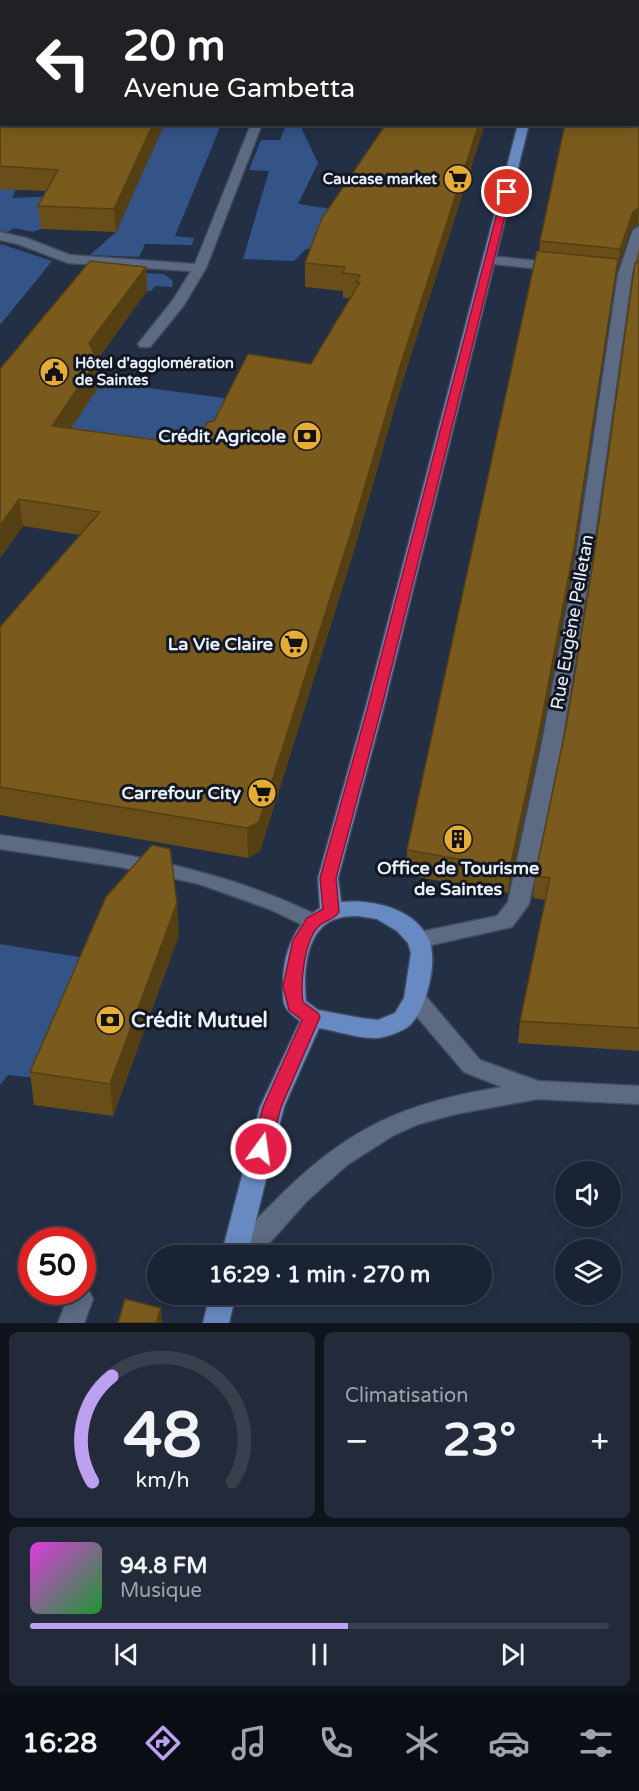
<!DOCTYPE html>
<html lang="fr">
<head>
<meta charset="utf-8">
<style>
	body { margin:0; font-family:"Varela Round",sans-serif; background:#232b3b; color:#f1f3f6; height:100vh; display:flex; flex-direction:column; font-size:22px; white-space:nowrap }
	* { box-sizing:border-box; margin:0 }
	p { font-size:20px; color:#9fa4ac }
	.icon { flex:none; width:33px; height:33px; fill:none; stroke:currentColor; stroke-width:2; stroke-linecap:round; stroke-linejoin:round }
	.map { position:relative; height:1323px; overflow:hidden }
	.side { display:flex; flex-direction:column; gap:9px; padding:9px; background:#0e131c; flex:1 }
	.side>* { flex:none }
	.guide { position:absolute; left:0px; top:0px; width:639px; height:126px; box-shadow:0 3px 15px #0003,0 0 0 2px #38404e; background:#202124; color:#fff; overflow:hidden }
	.controls { position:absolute; left:555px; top:1161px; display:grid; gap:12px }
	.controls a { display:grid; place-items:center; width:66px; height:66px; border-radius:50%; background:#1a2333; box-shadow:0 3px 15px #0003,0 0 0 2px #38404e; font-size:30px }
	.speed { position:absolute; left:18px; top:1227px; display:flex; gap:12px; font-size:30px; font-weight:700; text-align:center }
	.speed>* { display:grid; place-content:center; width:78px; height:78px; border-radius:50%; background:#1a2333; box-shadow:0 3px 15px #0003,0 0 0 2px #38404e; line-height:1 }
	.speed .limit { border:9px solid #d22; background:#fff; color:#111 }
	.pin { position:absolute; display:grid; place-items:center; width:51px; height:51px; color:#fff; margin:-26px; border:3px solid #fff; border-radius:50%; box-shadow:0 2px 6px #0007 }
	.me { position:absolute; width:66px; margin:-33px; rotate:14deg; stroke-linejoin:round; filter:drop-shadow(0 0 4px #0008) }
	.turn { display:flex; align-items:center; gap:21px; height:126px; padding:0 24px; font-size:27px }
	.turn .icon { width:78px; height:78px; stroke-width:2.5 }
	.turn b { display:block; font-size:42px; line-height:51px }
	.big { font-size:45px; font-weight:700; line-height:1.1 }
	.side .card { flex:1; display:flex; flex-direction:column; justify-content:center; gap:9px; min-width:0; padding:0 21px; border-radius:9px; background:#232b3b }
	.side .dial { align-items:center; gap:0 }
	.dial svg { height:156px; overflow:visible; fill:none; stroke:#38404e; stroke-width:7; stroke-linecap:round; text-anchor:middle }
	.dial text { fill:#f1f3f6; stroke:none }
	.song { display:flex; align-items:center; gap:18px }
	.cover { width:72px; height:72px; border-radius:9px; background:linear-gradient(135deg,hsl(300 70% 55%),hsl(130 70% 35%)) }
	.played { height:6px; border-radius:3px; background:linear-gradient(90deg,#bca0f2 55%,#38404e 55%) }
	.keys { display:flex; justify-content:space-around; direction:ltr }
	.heat { display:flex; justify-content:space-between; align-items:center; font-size:33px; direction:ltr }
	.side .tiles { flex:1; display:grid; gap:9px; grid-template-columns:1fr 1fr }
	.card:last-child { grid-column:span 2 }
	.trip { position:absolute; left:147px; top:1245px; width:345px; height:60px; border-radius:30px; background:#1a2333; box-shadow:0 3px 15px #0003,0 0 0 2px #38404e; font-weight:700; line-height:60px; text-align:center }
	.tabs { display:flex; height:96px; justify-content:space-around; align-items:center; background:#0a0e14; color:#9fa4ac }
	.tabs .icon { width:42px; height:42px }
	.tabs .selected { color:#bca0f2 }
	.tabs b { font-size:27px; color:#f1f3f6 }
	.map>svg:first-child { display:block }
	.green { fill:#345386 }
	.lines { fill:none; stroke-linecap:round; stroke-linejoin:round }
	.minor-casing { stroke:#414b5d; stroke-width:3 }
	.major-casing { stroke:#414b5d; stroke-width:3 }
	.minor { fill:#5c6b83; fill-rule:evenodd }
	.major { fill:#688ac3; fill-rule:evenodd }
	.wall { fill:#694e19 }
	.shaded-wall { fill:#554014 }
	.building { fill:#7a5b1d; stroke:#554014; stroke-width:1.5 }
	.route { fill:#e11d48; stroke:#92132f; stroke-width:1.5 }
	.labels { text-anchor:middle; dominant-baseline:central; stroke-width:6; stroke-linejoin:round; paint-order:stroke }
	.far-poi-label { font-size:15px; font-weight:bold; fill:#eaf1fd; stroke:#121721; text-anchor:end }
	.poi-label { font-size:18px; font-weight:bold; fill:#eaf1fd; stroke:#121721; text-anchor:end }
	.street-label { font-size:18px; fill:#eaf1fd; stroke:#121721 }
	.near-poi-label { font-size:21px; font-weight:bold; fill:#eaf1fd; stroke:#121721; text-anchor:start }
</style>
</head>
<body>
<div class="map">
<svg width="639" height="1323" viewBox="0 0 639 1323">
	<rect width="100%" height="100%" fill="#232f44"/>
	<g class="green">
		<path d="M164,125H221L175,236L194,238L192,245L145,244L139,257L90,255L116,232Z"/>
		<path d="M286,125H300L318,163L298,204L353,212L336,246L306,249L294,261L243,259L269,171L249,170L261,140H280Z"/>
		<path d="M0,182L19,183L12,198L58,196L41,229L33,232L14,228L6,233L0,232Z"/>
		<path d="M1,244L52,261L0,325V245Z"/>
		<path d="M117,272L164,274L173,281L172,287L155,286L151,291H147Z"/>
		<path d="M97,381L238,400L221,447L46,451Z"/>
		<path d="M0,944L97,960L46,1079L8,1075L0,1085Z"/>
	</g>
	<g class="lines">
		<g class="minor-casing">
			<g id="minor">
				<path d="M251,124H262L206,268L184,305L150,347H140L138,344L173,300L191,271L68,263L18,244L0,240V232L26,238L70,255L195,264Z"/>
				<path d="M639,226V250L632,274L589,577L561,748L529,904L512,927L418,948L410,946L407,940L410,934L497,916L508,902L541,748L573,577L618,274L633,230Z"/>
				<path d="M489,256L559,263L565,267L559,271L484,263L483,260L484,257Z"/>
				<path d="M0,835C112,851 218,866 321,917L324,922L321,927L313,930L269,909L199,884L120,867L0,849Z"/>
				<path d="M415,991L423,993L480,1060L538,1081L639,1086V1104L537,1099L456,1114L419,1124L394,1135L347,1165L306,1202L258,1256H229C239,1236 258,1218 273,1203C345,1129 402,1103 502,1087L464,1072L407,1005L404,999L407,993Z"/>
				<path d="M82,1288L89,1291L93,1299L84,1323H58L70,1292H82Z"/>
			</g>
		</g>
		<g class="major-casing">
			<g id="major">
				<rect x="551" y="0" width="10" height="2"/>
				<path d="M518,124H529L383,710L338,878L341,902C372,899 415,908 429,940C438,961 427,1006 412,1023C407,1030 387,1037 378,1038C360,1039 337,1031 319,1028L284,1107L247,1256H221L260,1107L300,1021C295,1017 289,1013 286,1008C282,1002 283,992 283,985C283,955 293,924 320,908L318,878L365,710ZM358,916L377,919L397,931L408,943L411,953L404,998L395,1013L378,1020L361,1018L318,1010L306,1001C303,974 305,926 339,918C345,916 352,916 358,916Z"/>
				<path d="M210,1294H236L229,1323H203Z"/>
			</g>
		</g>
		<use href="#minor" class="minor"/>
		<use href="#major" class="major"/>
	</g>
	<g class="wall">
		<path d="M0,0L2,2V124H164L116,232L41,229L38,206L46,191L0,189Z"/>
		<path d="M639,0V225L638,224L631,229L618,267L617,266L571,577L539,748L508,893L406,875L407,850L539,251L540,241L638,2Z"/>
		<path d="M386,124H485L401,386L353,554L260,851L248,858L0,815V627L80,535L23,526L0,558V369L146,267L147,291L97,360L100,385L71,428L193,445L214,421L311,364L350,298H343V291L305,287V263Z"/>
		<path d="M639,247V1051L518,1043L520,1021L545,900L533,898L535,876L566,727L594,557Z"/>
		<path d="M179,935L113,1116L34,1105L30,1072Z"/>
	</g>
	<g class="shaded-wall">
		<path d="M153,124H164L116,232L114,209Z"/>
		<path d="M479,124H485L401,386L353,554L260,851L248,858L247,828L402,360Z"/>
		<path d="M639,208L638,224L631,229L618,267L620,249L633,212Z"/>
		<path d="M618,259L615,279L571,577L539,748L508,893L510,868Z"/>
		<path d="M146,267L147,291L91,369L89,343Z"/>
		<path d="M97,360L100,385L55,452L52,426Z"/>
		<path d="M19,499L23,526L0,558V526Z"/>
		<path d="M177,903L179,935L113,1116L110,1084Z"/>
		<path d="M161,1308L162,1323H156Z"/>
	</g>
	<g class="building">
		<path d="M0,0H519V2H2V102H0Z"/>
		<path d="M593,0H639V33L638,39V2H592Z"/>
		<path d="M638,39L639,40V208L633,212L620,249L540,241L565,124H638Z"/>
		<path d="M0,113H2V124H153L114,209L38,206L58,170L0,166Z"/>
		<path d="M386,124H479L402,360L353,526L259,822L247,828L0,787V627L100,512L19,499L0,526V369L90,261L146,267L89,343L97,360L52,426L193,445L208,422L214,421L248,354L311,364L360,282H356L360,275L343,273L345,267L305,263L322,218Z"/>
		<path d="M537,251L618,259L573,553L541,723L510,868L407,850Z"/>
		<path d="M639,262V1028L520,1021L550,878L535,876L566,727L594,557L635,263Z"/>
		<path d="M152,845L170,849L177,903L110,1084L30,1072L106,897Z"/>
		<path d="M125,1299L161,1308L156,1323H118Z"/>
	</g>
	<path class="route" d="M503,190L511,192L381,710L336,878L339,912C335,919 327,920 320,925C304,939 300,983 303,1002L318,1013L320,1017L281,1107L270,1149L268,1155L261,1157L255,1155L252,1149L263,1107L302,1020L289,1010L283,986L293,940L307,918L323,909L320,878L367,710Z"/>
	<defs>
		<g id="supermarket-disc" transform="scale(1.5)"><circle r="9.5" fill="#e6ac36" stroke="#121721"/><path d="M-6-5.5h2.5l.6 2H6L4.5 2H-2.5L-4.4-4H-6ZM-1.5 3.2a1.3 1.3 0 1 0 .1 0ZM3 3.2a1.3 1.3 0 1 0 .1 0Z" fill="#111"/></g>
		<g id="civic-disc" transform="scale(1.5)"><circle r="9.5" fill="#e6ac36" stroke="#121721"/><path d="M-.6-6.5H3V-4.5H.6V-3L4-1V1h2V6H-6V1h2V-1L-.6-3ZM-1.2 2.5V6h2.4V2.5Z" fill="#111"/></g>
		<g id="bank-disc" transform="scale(1.5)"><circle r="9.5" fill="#e6ac36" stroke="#121721"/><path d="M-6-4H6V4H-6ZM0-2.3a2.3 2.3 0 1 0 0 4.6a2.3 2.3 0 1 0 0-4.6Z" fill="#111"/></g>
		<g id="building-disc" transform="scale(1.5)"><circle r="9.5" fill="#e6ac36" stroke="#121721"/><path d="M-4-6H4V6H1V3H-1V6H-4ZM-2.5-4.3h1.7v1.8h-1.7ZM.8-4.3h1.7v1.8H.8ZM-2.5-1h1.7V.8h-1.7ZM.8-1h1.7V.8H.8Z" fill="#111"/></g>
	</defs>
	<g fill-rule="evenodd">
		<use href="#supermarket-disc" x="458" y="179"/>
		<use href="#civic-disc" x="54" y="372"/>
		<use href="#bank-disc" x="307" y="436"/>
		<use href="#supermarket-disc" x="294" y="644"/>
		<use href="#supermarket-disc" x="262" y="793"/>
		<use href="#building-disc" x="458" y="839"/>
		<use href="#bank-disc" x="110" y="1020"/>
	</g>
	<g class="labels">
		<g class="far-poi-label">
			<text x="437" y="179">Caucase market</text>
			<text x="75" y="363" text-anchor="start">Hôtel d'agglomération<tspan x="75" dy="17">de Saintes</tspan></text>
		</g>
		<g class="poi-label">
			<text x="286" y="436">Crédit Agricole</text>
			<text x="273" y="644">La Vie Claire</text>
			<text x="241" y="793">Carrefour City</text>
			<text x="458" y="868" text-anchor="middle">Office de Tourisme<tspan x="458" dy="21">de Saintes</tspan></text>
		</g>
		<g class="street-label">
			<text transform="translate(572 622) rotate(-80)">Rue Eugène Pelletan</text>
		</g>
		<g class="near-poi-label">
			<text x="131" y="1020">Crédit Mutuel</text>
		</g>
	</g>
</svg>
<div class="controls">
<a><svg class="icon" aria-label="sound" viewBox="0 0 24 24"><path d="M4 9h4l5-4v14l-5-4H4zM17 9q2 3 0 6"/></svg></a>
<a><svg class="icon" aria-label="layers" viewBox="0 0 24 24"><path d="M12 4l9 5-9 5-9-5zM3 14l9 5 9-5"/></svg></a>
</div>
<div class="speed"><div class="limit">50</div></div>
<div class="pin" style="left:507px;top:192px;background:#d93025"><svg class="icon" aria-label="arrive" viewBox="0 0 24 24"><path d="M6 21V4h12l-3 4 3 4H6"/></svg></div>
<svg class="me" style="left:261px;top:1149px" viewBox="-20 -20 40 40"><circle r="17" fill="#e11d48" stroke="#fff" stroke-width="3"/><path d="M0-11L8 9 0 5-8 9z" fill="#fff"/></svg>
<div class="trip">16:29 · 1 min · 270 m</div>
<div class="guide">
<div class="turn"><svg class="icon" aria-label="left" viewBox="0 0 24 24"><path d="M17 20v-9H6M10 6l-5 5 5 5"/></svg><div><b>20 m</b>Avenue Gambetta</div></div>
</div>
</div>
<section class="side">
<div class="tiles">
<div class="card dial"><svg viewBox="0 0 100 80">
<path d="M14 69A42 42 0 1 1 86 69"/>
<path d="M14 69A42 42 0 0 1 24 15" stroke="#bca0f2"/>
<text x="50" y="56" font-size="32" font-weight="700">48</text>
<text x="50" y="72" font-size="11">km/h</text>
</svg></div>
<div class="card"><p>Climatisation</p>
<div class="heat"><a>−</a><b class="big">23°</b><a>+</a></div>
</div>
<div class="card">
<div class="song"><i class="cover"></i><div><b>94.8 FM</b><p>Musique</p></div></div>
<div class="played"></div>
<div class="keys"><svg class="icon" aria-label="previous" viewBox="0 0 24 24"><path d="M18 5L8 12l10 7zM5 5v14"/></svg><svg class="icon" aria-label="pause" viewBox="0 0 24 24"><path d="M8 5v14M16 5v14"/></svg><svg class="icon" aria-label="next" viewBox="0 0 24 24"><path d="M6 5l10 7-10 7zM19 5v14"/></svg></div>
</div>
</div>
</section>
<nav class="tabs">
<b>16:28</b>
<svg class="icon selected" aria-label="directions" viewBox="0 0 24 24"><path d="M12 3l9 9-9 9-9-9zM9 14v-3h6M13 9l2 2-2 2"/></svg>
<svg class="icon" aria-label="music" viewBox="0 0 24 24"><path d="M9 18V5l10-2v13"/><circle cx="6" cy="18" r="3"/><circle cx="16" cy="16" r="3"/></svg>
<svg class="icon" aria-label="phone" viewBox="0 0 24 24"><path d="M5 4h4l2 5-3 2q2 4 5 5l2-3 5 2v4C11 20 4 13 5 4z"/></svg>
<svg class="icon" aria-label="climate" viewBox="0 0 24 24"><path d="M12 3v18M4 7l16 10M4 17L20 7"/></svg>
<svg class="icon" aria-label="car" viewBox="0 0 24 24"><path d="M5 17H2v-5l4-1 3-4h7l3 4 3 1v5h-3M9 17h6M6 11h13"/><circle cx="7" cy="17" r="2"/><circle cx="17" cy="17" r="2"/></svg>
<svg class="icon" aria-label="filters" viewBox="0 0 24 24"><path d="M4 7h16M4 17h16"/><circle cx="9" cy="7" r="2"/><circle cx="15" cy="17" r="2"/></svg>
</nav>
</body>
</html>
